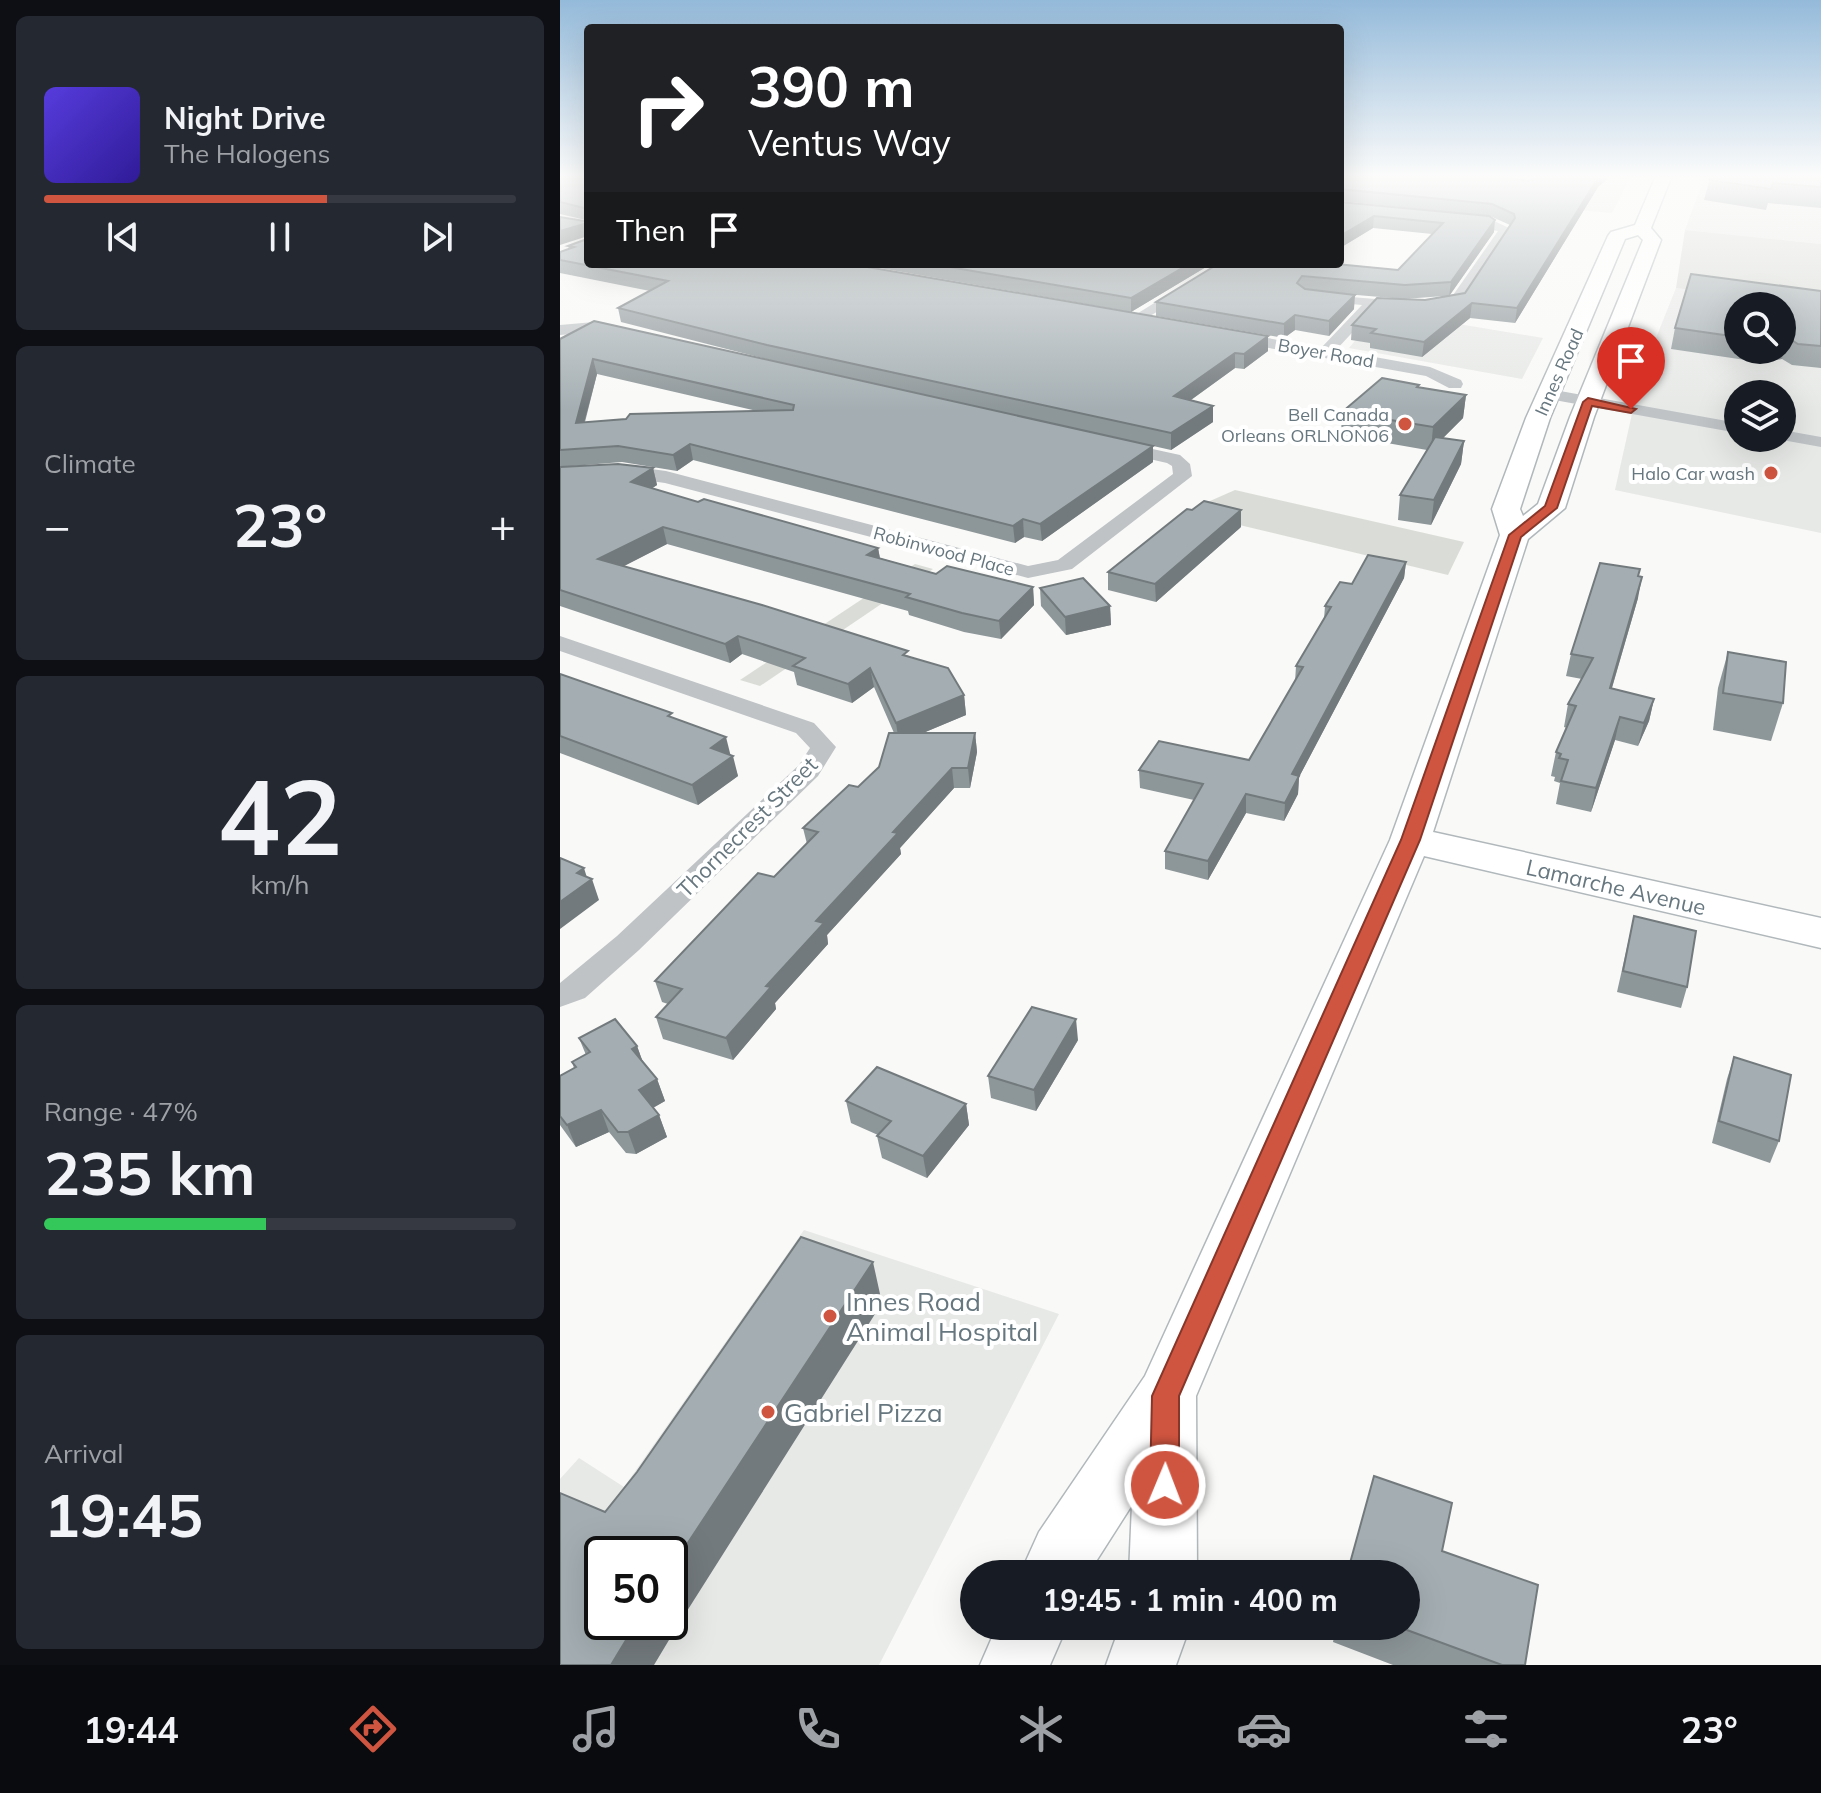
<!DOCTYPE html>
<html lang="en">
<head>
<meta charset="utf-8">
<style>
	body { margin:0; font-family:Mulish,sans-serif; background:#242831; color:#f1f3f6; height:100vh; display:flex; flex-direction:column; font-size:30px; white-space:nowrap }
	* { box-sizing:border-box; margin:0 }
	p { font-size:26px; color:#9ea1a6 }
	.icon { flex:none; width:44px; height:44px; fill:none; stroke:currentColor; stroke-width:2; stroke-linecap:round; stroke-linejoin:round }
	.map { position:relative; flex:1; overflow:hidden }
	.sheet { display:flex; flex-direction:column; gap:16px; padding:16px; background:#0d0f14; width:560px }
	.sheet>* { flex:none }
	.guide { position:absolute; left:24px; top:24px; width:760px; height:244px; border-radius:8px; box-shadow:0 8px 32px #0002; background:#202124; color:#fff; overflow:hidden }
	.fabs { position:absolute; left:1164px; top:292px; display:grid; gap:16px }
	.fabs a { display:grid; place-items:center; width:72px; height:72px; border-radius:50%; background:#171b24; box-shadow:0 8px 32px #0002; font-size:40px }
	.speed { position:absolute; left:24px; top:1536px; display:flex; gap:16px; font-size:40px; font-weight:700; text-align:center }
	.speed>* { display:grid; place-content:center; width:104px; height:104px; border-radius:50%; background:#171b24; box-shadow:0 8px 32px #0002; line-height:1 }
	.speed .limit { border:4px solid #111; border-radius:12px; background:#fff; color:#111 }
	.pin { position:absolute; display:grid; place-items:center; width:68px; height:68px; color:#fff; margin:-82px -34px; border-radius:50% 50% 50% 0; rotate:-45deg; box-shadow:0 0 8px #0007 }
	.pin .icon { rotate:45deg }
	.me { position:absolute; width:88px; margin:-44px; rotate:1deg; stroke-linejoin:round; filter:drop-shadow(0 0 6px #0008) }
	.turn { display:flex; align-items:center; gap:28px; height:168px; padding:0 32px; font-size:36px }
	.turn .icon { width:104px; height:104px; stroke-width:2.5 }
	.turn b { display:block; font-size:56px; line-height:68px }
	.then { display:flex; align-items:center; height:76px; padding:0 32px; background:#0003; gap:16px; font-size:30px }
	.big { font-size:60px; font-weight:700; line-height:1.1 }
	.sheet .card { flex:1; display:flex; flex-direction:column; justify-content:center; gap:12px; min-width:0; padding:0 28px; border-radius:12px; background:#242831 }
	.sheet .dial { align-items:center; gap:0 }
	.dial b { font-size:104px; line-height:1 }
	.song { display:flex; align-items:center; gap:24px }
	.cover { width:96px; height:96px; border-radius:12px; background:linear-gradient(135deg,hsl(250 70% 55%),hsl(250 70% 35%)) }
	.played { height:8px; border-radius:4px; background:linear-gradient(90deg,#d05540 60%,#363941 60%) }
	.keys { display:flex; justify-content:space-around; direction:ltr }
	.heat { display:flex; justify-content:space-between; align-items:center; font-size:44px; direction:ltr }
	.charge { height:12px; border-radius:6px; background:linear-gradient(90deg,#34c759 47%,#363941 0) }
	.trip { position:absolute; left:400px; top:1560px; width:460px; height:80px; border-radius:40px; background:#171b24; box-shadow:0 8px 32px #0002; font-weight:700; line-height:80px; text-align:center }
	.menu { display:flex; height:128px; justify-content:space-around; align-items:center; background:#090b0e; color:#9ea1a6 }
	.menu .icon { width:56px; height:56px }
	.menu .current { color:#d05540 }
	.menu b { font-size:36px; color:#f1f3f6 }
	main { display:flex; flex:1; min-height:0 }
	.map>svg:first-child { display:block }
	.built { fill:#e7e9e7; fill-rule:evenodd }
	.green { fill:#daddd7 }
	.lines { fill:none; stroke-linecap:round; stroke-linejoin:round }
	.secondary-casing { stroke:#b1b8bb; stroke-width:3 }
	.street { fill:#bfc3c6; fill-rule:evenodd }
	.secondary { fill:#fff; fill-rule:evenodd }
	.wall { fill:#8d9699; fill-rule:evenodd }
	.shaded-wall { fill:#737a7d }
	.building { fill:#a4aeb2; stroke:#737a7d; stroke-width:2; fill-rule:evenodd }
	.route { fill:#d05540; stroke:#87372a; stroke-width:2 }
	.poi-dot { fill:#d05540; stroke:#fff; stroke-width:3 }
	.labels { text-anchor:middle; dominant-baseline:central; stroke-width:8; stroke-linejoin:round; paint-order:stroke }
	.far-street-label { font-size:18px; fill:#67777f; stroke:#fff }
	.far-poi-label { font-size:18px; fill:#67777f; stroke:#fff; text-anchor:end }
	.street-label { font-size:22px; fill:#67777f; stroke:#fff }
	.near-poi-label { font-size:26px; fill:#67777f; stroke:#fff; text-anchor:start }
</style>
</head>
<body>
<main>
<section class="sheet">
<div class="card">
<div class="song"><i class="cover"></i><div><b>Night Drive</b><p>The Halogens</p></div></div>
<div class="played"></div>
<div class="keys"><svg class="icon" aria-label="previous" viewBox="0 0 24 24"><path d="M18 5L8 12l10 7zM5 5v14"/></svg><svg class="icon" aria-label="pause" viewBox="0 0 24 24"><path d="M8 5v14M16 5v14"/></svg><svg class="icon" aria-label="next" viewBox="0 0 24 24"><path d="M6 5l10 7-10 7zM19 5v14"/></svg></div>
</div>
<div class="card"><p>Climate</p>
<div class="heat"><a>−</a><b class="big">23°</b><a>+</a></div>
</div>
<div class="card dial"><b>42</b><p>km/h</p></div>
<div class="card"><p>Range · 47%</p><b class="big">235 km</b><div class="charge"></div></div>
<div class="card"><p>Arrival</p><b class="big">19:45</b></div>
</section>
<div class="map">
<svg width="1261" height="1665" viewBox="0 0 1261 1665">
	<rect width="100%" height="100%" fill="#f9f9f7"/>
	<g class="built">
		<path d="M996,178H1070L1052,213L972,206Z"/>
		<path d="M1144,178H1261V244L1125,230Z"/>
		<path d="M1116,288L1261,308V533L1055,490L1080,378ZM1178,306H1222V350H1178ZM1178,394H1222V438H1178Z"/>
		<path d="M819,312L844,315L983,338L962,379L789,348Z"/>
		<path d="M244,1230L499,1314L319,1665H0V1479L19,1458L64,1487ZM42,1554H110V1622H42Z"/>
	</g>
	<g class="green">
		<path d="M1125,230L1261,244V308L1116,288Z"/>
		<path d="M675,490L904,542L888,575L625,512Z"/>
		<path d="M355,564L373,569L200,686L180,680Z"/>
	</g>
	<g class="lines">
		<g class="secondary-casing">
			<g id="secondary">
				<path d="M1095,178H1111L1091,228L1101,240L1034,417L1005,508L968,539L873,832L1261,918V948L864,856L636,1396L637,1574H569L572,1505L528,1574H460L479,1532L585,1376L830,840L940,535L932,509L966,418L1048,236L1051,232L1075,225ZM1078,235L1083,240L1010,417L978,504L963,516L960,509L990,418L1065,239Z"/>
				<path d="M437,1626H507L490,1665H420Z"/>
				<path d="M560,1626H630L616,1665H546Z"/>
			</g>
		</g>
		<g class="street">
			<path d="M899,216L930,219L951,229L901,305L865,311L816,307L776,350L870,367L901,380L903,384L901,388H889L866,376L670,341L662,336L670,331L761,348L802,305L759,301L752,297L754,294L865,303L891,298L938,231L895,223V217Z"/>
			<path d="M657,264H673L579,323H569L567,320Z"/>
			<path d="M34,322L65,328L68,331C62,336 14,333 0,335V325Z"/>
			<path d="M989,389L1178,423V433L983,398L981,394Z"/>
			<path d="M1222,430L1261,437V447L1216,439L1222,438Z"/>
			<path d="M556,441L620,455L630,464L632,476L512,569L468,578L105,483L62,477L0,481V469L62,465L106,471L468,566L498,560L613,474L612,466L607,463L550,450L547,446Z"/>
			<path d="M0,636L254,723L276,747L258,776L79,950L25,998L0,1007V983L57,936L239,765L250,748L236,733L0,651Z"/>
		</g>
		<use href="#secondary" class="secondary"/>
	</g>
	<g class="wall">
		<path d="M0,178H28V264L708,351L684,369L675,368L631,400L653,406V422L611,450L210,360L61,322L58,308L90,291L0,273V252L9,249L8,246L27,239L24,221L26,220L0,214Z"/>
		<path d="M780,178H968L964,180L1038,187L955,323L910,318L862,357L810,348V343L791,340L792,325L844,299L785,294L794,309L769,336L735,330L724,338L596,316V302L658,264L838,270L872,234L813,228L780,248ZM780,201L930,216L950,225L905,293L890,295L934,232ZM884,296L865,300L844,299Z"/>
		<path d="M1150,178H1261V208L1208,203L1206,210L1144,200Z"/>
		<path d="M297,264H651L571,312Z"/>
		<path d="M1131,274L1261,291V368L1232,365L1222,359L1199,362L1111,349L1115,328ZM1178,306H1222V350H1178Z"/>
		<path d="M0,339L593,462L482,541L464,537L455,543L133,460L117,471L62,462L0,467ZM37,374L197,411L25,422Z"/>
		<path d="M859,387L906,395L903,418L883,438L904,441L901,464L871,525L838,520L840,495L867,450L781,435L782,412Z"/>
		<path d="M0,467L93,468L97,485L92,488L138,502L318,548L320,558L376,574L473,587L474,605L441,639L404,632L349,615L348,611L107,544L63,566L349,656L404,695L406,715L363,733H415L417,752L410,788H394L340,848L341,854L267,935L268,944L215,1003L216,1009L173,1060L103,1039L96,1017L108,1004L102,1002L95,981L214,877L247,844L243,828L298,787L319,767L334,733L314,687L292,703L237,685L234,672L182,654L170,663L0,606Z"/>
		<path d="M681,527L596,602L548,590V572Z"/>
		<path d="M846,562L844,578L739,777L738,794L724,821L686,813L648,880L605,869V851L634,800L580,788L579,770L689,760L735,682L736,666L764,619L765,606L792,584Z"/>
		<path d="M1078,576V598L1052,688L1094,699L1089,721L1078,746L1055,740L1031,812L996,804L1000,783L994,781L995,777L991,776L996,752L1007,728L1004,727L1008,704L1022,679L1006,676L1011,654Z"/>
		<path d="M480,588L550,606L551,625L506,635L481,606Z"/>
		<path d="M1168,652L1223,703L1211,741L1153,730L1158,688Z"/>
		<path d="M0,674L114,718L171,755L178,776L138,805L0,753Z"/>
		<path d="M1074,916L1127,987L1121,1008L1057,992Z"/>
		<path d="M19,1038L77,1046L82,1060L97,1079L105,1101L93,1108L99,1115L107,1137L76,1154L66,1153L49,1132L16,1147L0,1125V1076L14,1068L12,1062L26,1055Z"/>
		<path d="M518,1040L476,1111L431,1098L428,1076Z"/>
		<path d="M1174,1057L1219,1141L1210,1163L1152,1143L1167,1079Z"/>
		<path d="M286,1101L406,1104L409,1125L367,1178L322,1158L317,1136L318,1135L291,1123Z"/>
		<path d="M882,1551L965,1665H833L773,1642L776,1626H846Z"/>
	</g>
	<g class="shaded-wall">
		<path d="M1038,178H1049L1038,187L955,323L957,308Z"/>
		<path d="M814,216L813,228L780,248V236Z"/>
		<path d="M935,220L934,232L889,296L891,282Z"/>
		<path d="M27,223L28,236L0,245V231Z"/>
		<path d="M629,264H651L571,312V298Z"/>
		<path d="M795,295L794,309L769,336V321Z"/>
		<path d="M912,303L910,318L862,357L864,342Z"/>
		<path d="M735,315V330L724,338V324Z"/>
		<path d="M708,336V351L684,369V354Z"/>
		<path d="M1222,338H1228L1222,359L1199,362L1202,350H1222Z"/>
		<path d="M675,353V368L614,412V396Z"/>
		<path d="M33,359L37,374L20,438L16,423Z"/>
		<path d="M906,395L903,418L871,450L873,427Z"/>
		<path d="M653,406V422L611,450V433Z"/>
		<path d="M904,441L901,464L871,525L874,500Z"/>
		<path d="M130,444L133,460L117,471L113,455Z"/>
		<path d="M593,446V462L482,541L480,524Z"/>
		<path d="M93,468L97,485L76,499L71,482Z"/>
		<path d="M681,510V527L596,602L595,584Z"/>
		<path d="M463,519L464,537L455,543L453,526Z"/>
		<path d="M103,527L107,544L43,577L38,559Z"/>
		<path d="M318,548L321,565L307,555Z"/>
		<path d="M846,562L844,578L739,777L738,794L724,821L725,803L732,774Z"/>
		<path d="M1082,577L1078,598L1045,711L1050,688Z"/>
		<path d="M473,587L474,605L441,639L439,621Z"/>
		<path d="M550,606L551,625L506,635L505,617Z"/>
		<path d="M178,636L182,654L170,663L165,644Z"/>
		<path d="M310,668L314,687L292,703L288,684Z"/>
		<path d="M404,695L406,715L339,743L336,723Z"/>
		<path d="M1094,699L1089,721L1078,746L1084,723Z"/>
		<path d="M1060,717L1055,740L1031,812L1036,788Z"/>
		<path d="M415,733L417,752L410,788L408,768Z"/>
		<path d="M166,737L171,757L151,748Z"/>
		<path d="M173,756L178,776L138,805L132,785Z"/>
		<path d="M392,768L394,788L340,848L341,854L267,935L268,944L215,1003L216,1009L173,1060L166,1038L256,921L333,832Z"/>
		<path d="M686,794V813L648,880V861Z"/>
		<path d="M24,868L28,881L32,879L39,900L0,929V902L17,873Z"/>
		<path d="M516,1019L518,1040L476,1111L474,1090Z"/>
		<path d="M77,1046L85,1068L72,1049Z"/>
		<path d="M97,1079L105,1101L87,1111L79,1090Z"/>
		<path d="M406,1104L409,1125L367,1178L363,1156Z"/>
		<path d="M41,1110L49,1132L16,1147L7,1125Z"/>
		<path d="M99,1115L107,1137L76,1154L68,1132Z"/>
		<path d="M313,1262L322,1303L115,1630L94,1665H51L77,1622H110V1570Z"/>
	</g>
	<g class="building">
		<path d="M0,178H28V264H290L708,336L684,354L675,353L614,396L653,406L611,433L207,345L58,308L108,281L0,260V252L14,247L8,246L27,239V223L0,231V217L24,221L28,218V209L0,202Z"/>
		<path d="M780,178H951L968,181L974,178H1038L957,308L912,303L864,342L811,333L816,329L792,325L817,298L865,300L905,293L955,218L954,214L932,204L780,189Z"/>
		<path d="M1150,178H1261V187L1213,183L1211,189L1149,180Z"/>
		<path d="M780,198V202L929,216L935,220L891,282L845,285L742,276L737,283L745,289L795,295L769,321L735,315L724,324L596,302L658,264H776L838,270L883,223L814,216L780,236Z"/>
		<path d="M372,264H629L571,298Z"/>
		<path d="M1131,274L1261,291V346L1238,344L1228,338H1222V306H1178V337L1115,328Z"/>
		<path d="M34,321L593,446L480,524L463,519L453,526L130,444L113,455L58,446L0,450V339ZM33,359L234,405L233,410L70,414L66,419L16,423Z"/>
		<path d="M822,378L859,385L857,387L906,395L873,427L782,412Z"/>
		<path d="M875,437L904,441L874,500L840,495Z"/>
		<path d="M58,464L93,468L71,482L138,502L144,499L318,548L307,555L376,574L387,566L473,587L439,621L402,613L346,597L350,594L103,527L38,559L202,605L348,651L343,655L388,668L404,695L336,723L310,668L288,684L233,666L245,658L178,636L165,644L0,590V467Z"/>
		<path d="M644,501L681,510L595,584L548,572L627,509L632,510Z"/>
		<path d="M808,555L846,562L732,774L739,776L725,803L686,794L648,861L605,851L643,784L579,770L599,741L689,760L743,667L736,666L771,607L765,606L780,582L792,584Z"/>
		<path d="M1040,563L1080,569L1078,576L1082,577L1050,688L1094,699L1084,723L1060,717L1036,788L1001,781L1008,760L999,758L1001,754L996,752L1016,706L1008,704L1033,658L1011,654Z"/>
		<path d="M523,578L550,606L505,617L480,588Z"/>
		<path d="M1168,652L1226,662L1223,703L1163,693Z"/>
		<path d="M0,674L112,713L108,716L166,737L151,748L173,756L132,785L0,736Z"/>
		<path d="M329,733H415L408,768H392L333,832L338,833L256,921L264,923L206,986L211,987L166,1038L96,1017L122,989L95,981L198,873L214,877L258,832L243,828L289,785L298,787L319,767Z"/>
		<path d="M0,858L24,868L17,873L32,879L0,902Z"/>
		<path d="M1074,916L1136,931L1127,987L1063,971Z"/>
		<path d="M472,1007L516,1019L474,1090L428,1076Z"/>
		<path d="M55,1019L77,1046L72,1049L97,1079L79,1090L99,1115L68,1132H58L41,1110L7,1125L0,1116V1076L16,1067L12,1062L30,1052L19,1038Z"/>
		<path d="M1174,1057L1231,1075L1219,1141L1159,1121Z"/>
		<path d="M317,1067L406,1104L363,1156L317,1136L331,1121L286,1101Z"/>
		<path d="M241,1237L313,1262L110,1570V1554H42V1622H77L51,1665H0V1493L45,1512L77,1472Z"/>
		<path d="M814,1476L892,1503L882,1551L978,1585L965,1665H942L836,1626H846V1574H787Z"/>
	</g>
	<linearGradient id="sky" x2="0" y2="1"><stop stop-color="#94bada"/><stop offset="0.43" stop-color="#fcfcfb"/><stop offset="1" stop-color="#fcfcfb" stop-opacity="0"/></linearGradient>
	<rect width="1261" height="411" fill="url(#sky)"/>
	<path class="route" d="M1028,398L1076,409L1071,413L1032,406L997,508L961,537L860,840L619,1396V1485L615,1495L605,1499L594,1495L590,1485L592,1396L841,840L949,535L985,506L1023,402Z"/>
	<g class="poi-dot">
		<circle cx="845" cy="424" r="8"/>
		<circle cx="1211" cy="473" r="8"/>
		<circle cx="270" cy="1316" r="8"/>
		<circle cx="208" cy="1412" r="8"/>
	</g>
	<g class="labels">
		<g class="far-street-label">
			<text transform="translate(766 353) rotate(10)">Boyer Road</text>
			<text transform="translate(999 372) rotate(-66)">Innes Road</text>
			<text transform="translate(384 551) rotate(15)">Robinwood Place</text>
		</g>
		<g class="far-poi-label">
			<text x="829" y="414">Bell Canada<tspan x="829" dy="21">Orleans ORLNON06</tspan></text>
			<text x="1195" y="473">Halo Car wash</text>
		</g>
		<g class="street-label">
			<text transform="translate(187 827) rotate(-45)">Thornecrest Street</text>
			<text transform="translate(1056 887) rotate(13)">Lamarche Avenue</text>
		</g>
		<g class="near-poi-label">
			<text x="286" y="1301">Innes Road<tspan x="286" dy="30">Animal Hospital</tspan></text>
			<text x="224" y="1412">Gabriel Pizza</text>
		</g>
	</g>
</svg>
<div class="fabs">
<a><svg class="icon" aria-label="search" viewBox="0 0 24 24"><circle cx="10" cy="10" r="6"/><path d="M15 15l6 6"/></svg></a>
<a><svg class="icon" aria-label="layers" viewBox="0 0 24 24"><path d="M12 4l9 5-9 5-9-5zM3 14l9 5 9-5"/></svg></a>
</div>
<div class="speed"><div class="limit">50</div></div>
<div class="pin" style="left:1071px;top:409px;background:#d93025"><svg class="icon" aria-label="arrive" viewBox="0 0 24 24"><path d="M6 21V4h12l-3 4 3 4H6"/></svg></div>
<svg class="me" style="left:605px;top:1485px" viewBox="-20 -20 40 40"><circle r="17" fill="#d05540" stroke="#fff" stroke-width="3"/><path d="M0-11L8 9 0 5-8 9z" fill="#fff"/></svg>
<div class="trip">19:45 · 1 min · 400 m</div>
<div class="guide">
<div class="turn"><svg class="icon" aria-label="right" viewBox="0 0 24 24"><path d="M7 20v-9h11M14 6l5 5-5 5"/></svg><div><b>390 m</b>Ventus Way</div></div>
<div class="then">Then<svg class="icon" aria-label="arrive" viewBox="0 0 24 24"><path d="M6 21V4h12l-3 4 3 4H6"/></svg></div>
</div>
</div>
</main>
<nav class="menu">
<b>19:44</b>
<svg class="icon current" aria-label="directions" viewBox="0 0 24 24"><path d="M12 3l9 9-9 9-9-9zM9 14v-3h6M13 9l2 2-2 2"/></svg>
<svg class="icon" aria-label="music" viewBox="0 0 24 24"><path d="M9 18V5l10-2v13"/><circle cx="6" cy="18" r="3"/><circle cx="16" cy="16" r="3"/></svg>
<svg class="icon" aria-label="phone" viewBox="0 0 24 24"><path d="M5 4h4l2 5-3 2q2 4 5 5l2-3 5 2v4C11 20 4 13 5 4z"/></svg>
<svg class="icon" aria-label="climate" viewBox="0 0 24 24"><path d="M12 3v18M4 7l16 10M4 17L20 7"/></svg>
<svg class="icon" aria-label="car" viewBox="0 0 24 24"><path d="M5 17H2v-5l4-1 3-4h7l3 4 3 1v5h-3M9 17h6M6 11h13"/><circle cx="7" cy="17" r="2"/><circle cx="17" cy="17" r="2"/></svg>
<svg class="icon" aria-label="filters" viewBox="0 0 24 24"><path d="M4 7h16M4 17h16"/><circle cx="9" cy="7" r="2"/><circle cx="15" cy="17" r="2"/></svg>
<b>23°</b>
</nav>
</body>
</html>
